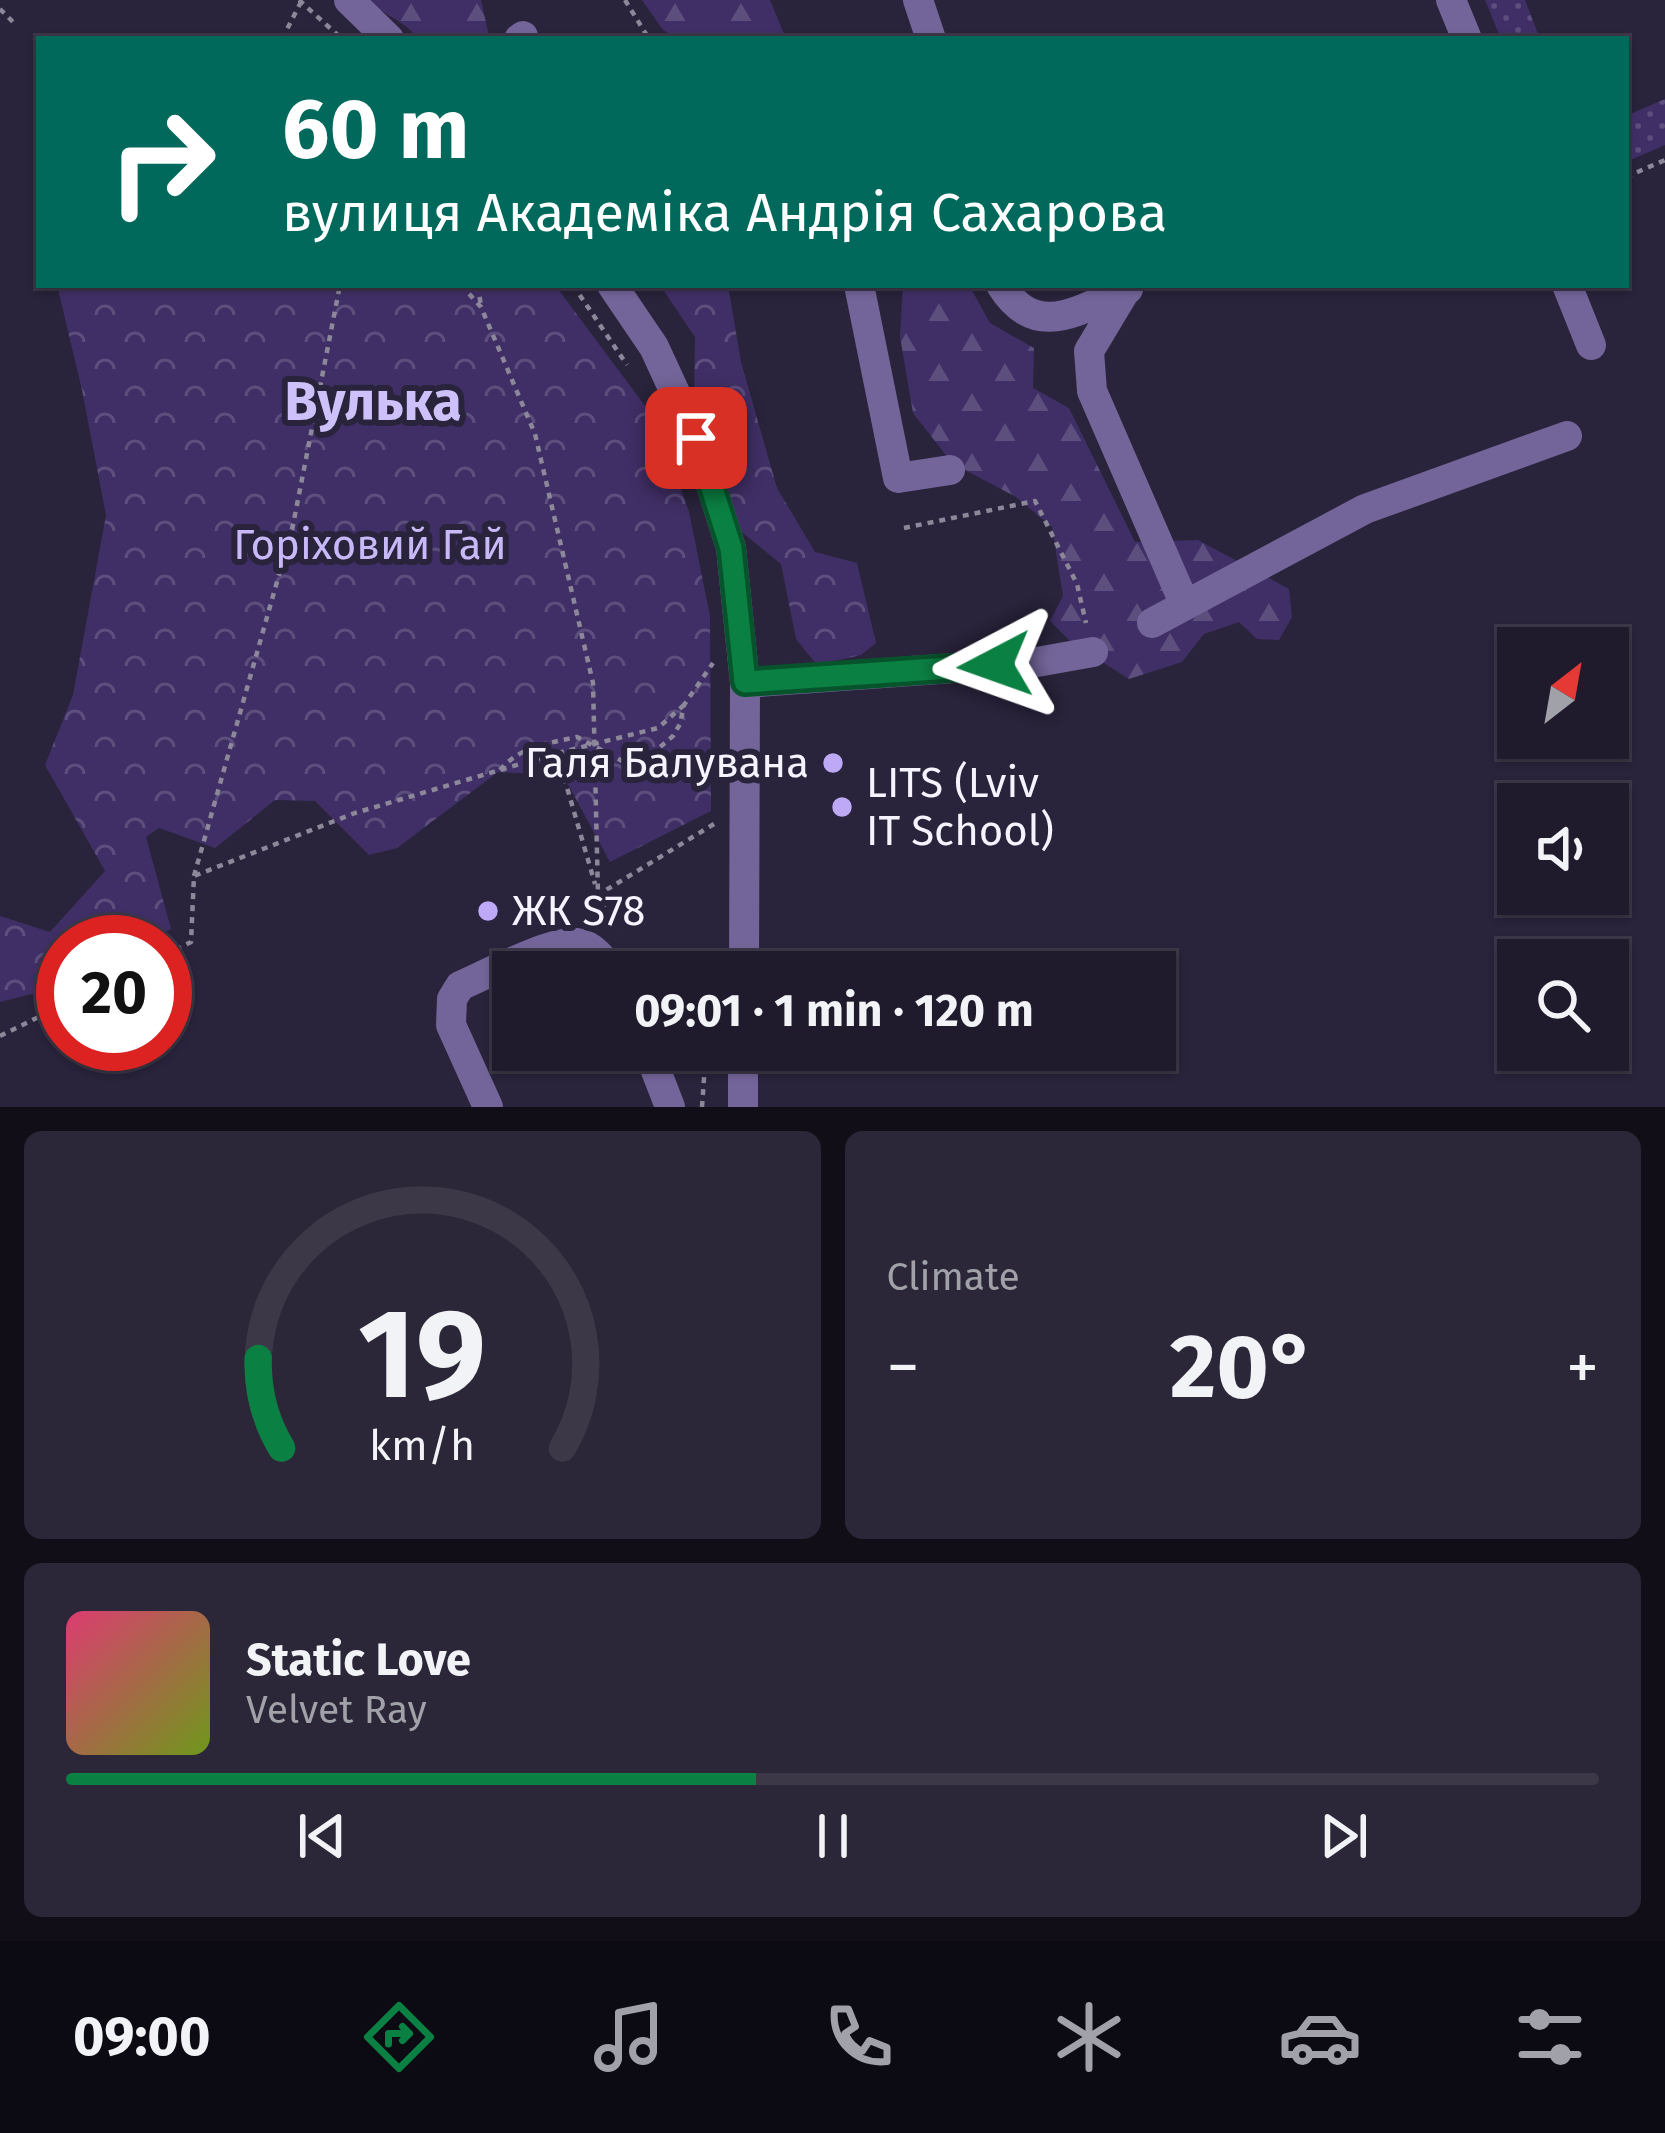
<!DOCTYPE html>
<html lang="en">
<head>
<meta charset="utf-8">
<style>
	body { margin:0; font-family:"Fira Sans",sans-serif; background:#2c2738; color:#f1f3f6; height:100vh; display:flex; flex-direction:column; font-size:45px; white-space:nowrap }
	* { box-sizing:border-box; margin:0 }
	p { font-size:39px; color:#a1a1a9 }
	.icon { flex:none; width:66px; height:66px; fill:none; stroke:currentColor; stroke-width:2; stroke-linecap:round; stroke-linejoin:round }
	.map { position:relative; height:1107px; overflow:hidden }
	.details { display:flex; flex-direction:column; gap:24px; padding:24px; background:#110e18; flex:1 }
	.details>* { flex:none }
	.hud { position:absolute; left:36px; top:36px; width:1593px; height:252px; border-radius:0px; box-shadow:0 3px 9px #0004,0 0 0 3px #3c3848; background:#00695c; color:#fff; overflow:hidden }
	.needle { width:78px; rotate:31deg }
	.fabs { position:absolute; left:1497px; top:627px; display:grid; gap:24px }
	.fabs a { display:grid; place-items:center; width:132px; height:132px; border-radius:0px; background:#1f1a2c; box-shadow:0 3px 9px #0004,0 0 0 3px #3c3848; font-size:60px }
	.speed { position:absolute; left:36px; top:915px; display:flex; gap:24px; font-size:60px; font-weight:700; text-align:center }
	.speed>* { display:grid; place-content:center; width:156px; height:156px; border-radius:50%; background:#1f1a2c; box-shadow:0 3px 9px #0004,0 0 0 3px #3c3848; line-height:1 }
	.speed .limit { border:18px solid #d22; background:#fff; color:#111 }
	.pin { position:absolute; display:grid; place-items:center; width:102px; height:102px; color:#fff; margin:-51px; border-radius:24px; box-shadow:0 6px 18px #0006 }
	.me { position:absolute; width:132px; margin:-66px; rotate:266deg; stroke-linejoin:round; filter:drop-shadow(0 0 9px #0008) }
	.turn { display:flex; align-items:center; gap:42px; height:252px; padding:0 48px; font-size:54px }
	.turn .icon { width:156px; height:156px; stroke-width:2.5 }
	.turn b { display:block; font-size:84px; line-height:102px }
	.big { font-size:90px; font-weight:700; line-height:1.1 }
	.details .widget { flex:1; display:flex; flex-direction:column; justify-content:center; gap:18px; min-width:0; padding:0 42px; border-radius:18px; background:#2c2738 }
	.details .dial { align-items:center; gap:0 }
	.dial svg { height:312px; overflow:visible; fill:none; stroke:#3c3848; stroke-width:7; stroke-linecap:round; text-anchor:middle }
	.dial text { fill:#f1f3f6; stroke:none }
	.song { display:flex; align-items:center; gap:36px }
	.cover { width:144px; height:144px; border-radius:18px; background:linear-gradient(135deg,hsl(340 70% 55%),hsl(80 70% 35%)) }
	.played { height:12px; border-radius:6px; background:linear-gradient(90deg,#0b8043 45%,#3c3848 45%) }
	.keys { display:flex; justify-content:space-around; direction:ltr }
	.heat { display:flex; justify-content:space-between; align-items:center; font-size:66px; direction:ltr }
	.details .tiles { flex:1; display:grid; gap:24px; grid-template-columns:1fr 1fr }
	.widget:last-child { grid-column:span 2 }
	.trip { position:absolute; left:492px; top:951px; width:684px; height:120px; border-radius:0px; background:#1f1a2c; box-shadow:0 3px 9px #0004,0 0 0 3px #3c3848; font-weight:700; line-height:120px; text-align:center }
	.tabs { display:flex; height:192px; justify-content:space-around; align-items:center; background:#0c0a12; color:#a1a1a9 }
	.tabs .icon { width:84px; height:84px }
	.tabs .active { color:#0b8043 }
	.tabs b { font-size:54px; color:#f1f3f6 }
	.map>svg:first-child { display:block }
	.grass { fill:url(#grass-dots) }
	.forest { fill:url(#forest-firs) }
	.park { fill:url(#park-crowns) }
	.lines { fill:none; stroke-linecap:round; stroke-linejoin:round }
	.path { stroke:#8c8899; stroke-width:4.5; stroke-dasharray:6 6; stroke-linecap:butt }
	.minor { stroke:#736599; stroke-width:30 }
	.route-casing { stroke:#07532c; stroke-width:30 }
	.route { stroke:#0b8043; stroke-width:21 }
	.poi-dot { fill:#bda9f5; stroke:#29233b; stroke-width:4.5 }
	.labels { text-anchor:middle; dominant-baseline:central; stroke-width:12; stroke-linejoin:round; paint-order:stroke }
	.park-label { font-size:42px; fill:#c8b8f8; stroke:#29233b }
	.poi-label { font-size:42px; fill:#f5f3fd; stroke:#29233b; text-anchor:start }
	.district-label { font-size:54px; font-weight:bold; fill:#cec0f9; stroke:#29233b }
</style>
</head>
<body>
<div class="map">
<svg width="1665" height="1107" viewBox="0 0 1665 1107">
	<defs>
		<pattern id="grass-dots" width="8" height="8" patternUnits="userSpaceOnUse" patternTransform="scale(3)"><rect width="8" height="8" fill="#402f66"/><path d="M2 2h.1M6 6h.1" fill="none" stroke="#5c4e7d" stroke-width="1.8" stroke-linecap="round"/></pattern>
		<pattern id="forest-firs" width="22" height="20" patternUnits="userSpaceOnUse" patternTransform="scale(3)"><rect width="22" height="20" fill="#402f66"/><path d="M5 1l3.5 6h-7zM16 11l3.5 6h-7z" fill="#5c4e7d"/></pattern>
		<pattern id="park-crowns" width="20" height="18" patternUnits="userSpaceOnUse" patternTransform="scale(3)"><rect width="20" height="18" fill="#402f66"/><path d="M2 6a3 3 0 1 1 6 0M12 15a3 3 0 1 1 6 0" fill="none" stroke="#5c4e7d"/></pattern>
	</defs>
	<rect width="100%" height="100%" fill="#29233b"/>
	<g class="grass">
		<path d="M1485,0H1525L1540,39H1501Z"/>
		<path d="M1665,99V145L1626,162V116Z"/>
	</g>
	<g class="forest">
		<path d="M369,0H481L489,36L486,39H418C406,21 384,16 369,0Z"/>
		<path d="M642,0H770L786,39H678L663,30Z"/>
		<path d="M903,285H969L990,323L1034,348L1033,388L1069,408L1135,542L1198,540L1289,589L1292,617L1279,640L1257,639L1239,622L1204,634L1182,662L1129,679L1071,642L1050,621L1063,596L1052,527L1016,497L952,463L913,413L900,337Z"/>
	</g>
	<g class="park">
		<path d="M57,285H555L657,422L689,512L710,616L711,811L610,862L563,775L498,772L397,848L369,855L315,801L275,800L215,848L159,828L146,837L171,929L146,942H63V986L0,1002V916L50,932L105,871L45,765L73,695L106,515L82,390Z"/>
		<path d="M660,285H728L741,362L777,488L815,552L857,563L876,643L861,655L817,665L796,639L781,564L738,529L694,401L695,337Z"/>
	</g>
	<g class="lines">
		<g class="path">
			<path d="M299,0L342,39"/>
			<path d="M625,0L649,39"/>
			<path d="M0,9L15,24"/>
			<path d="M282,39L301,2"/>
			<path d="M1626,177L1665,160"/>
			<path d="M461,285L481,307L535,434L593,683L598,895"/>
			<path d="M478,285L481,307"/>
			<path d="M573,285L627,365"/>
			<path d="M904,528L1035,501L1077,584L1086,623"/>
			<path d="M558,753L658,728L684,705"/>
			<path d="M500,770C519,747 549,743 577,737L624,762L645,760L673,736L680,724L684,705L713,663"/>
			<path d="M194,876L293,525L340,285"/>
			<path d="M615,929L598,895L714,824"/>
			<path d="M165,955L191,942L194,876L355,813L557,753L595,884"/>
			<path d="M0,1036L63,1005"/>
			<path d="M702,1107L706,1050"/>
		</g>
		<g class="minor">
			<path d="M349,0L389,39"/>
			<path d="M918,0L931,39"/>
			<path d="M1451,0L1467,39"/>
			<path d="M519,39L523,36"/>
			<path d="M612,285L654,347L696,438L731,548L745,683L744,972"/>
			<path d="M859,285L898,478L950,470"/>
			<path d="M1001,285C1036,342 1080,309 1128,289"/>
			<path d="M1567,285L1591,345"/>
			<path d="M1125,291L1089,351L1092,391L1185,605"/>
			<path d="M1152,623L1365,509L1567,436"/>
			<path d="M745,683L1037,662L1093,652"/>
			<path d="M648,1050L670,1107"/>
			<path d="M488,1107L451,1025L452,999L460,986C485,975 552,940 576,943C593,945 603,959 612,972"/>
			<path d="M743,1107V1050"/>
		</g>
	</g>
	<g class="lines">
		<g class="route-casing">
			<path id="route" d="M696,438L731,548L745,682L995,665"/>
		</g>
		<use href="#route" class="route"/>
	</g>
	<g class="poi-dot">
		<circle cx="833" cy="763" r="12"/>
		<circle cx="842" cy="807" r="12"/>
		<circle cx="488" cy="911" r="12"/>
	</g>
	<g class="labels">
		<g class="park-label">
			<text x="370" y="545">Горіховий Гай</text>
		</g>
		<g class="poi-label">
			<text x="809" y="763" text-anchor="end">Галя Балувана</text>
			<text x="866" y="783">LITS (Lviv<tspan x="866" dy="48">IT School)</tspan></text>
			<text x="512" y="911">ЖК S78</text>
		</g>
		<g class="district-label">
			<text x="373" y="402">Вулька</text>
		</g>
	</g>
</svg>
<div class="fabs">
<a><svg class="needle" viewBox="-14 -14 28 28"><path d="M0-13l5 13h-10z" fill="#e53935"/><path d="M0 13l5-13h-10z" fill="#a1a1a9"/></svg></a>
<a><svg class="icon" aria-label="sound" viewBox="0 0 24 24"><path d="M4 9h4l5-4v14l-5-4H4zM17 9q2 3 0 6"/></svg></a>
<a><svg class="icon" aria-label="search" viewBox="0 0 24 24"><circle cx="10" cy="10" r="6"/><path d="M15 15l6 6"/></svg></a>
</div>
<div class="speed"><div class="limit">20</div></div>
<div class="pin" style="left:696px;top:438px;background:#d93025"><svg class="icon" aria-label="arrive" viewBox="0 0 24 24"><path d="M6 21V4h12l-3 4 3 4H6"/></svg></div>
<svg class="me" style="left:995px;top:665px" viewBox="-20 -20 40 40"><path d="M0-17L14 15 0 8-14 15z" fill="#0b8043" stroke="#fff" stroke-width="4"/></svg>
<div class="trip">09:01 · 1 min · 120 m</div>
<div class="hud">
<div class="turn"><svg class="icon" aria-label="right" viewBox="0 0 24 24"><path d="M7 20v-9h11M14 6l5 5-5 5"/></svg><div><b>60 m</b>вулиця Академіка Андрія Сахарова</div></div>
</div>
</div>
<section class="details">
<div class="tiles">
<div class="widget dial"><svg viewBox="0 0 100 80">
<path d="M14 69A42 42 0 1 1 86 69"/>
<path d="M14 69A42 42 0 0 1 8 46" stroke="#0b8043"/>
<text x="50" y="56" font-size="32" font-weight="700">19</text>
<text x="50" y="72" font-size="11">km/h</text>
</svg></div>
<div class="widget"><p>Climate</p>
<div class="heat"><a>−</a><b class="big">20°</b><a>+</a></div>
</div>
<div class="widget">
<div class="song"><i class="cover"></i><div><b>Static Love</b><p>Velvet Ray</p></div></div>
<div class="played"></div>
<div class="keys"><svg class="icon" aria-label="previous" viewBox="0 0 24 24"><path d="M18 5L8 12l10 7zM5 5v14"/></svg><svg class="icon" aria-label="pause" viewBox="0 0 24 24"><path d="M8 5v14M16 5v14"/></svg><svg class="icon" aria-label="next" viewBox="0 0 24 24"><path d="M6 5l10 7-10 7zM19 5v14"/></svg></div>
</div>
</div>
</section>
<nav class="tabs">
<b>09:00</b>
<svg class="icon active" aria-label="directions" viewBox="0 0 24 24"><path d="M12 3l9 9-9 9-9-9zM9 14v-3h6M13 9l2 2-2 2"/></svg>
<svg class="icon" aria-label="music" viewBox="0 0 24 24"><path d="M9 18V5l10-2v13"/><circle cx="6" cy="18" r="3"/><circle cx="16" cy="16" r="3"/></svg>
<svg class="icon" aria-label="phone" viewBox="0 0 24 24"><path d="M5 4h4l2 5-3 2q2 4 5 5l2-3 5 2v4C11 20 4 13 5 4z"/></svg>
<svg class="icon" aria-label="climate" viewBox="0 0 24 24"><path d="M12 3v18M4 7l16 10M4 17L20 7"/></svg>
<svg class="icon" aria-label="car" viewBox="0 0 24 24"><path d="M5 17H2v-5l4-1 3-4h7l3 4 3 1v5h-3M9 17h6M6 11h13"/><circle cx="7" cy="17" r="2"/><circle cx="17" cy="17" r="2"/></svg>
<svg class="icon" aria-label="filters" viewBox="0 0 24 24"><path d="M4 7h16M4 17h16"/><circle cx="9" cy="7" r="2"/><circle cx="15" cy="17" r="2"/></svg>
</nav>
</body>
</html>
